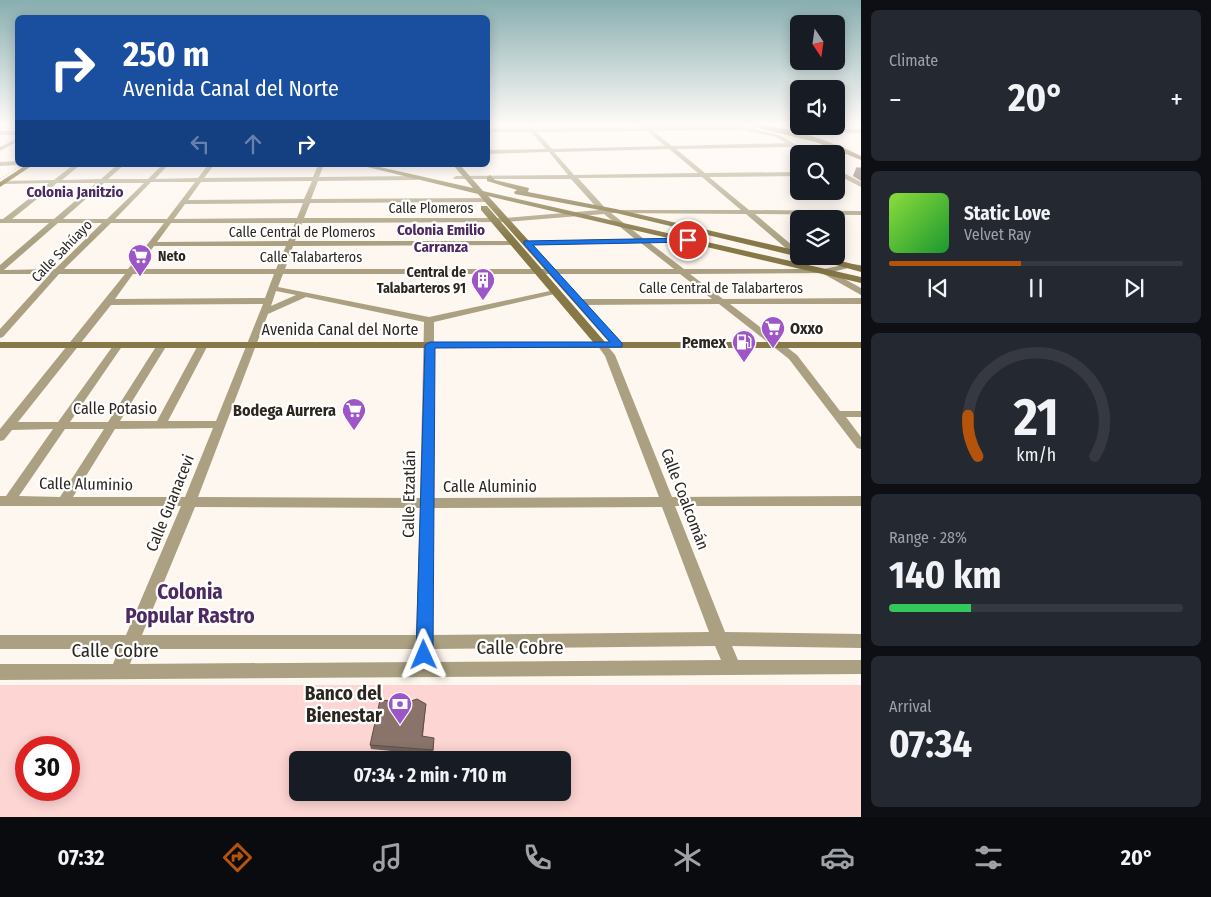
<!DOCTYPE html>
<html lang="en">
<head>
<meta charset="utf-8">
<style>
	body { margin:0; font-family:"Fira Sans Condensed",sans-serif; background:#242831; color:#f1f3f6; height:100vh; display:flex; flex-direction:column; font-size:19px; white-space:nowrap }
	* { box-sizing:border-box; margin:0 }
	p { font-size:16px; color:#9ea1a6 }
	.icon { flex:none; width:28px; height:28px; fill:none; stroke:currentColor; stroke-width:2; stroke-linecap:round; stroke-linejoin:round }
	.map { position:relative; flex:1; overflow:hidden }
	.sheet { display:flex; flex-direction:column; gap:10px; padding:10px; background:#0d0f14; width:350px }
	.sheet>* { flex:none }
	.hud { position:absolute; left:15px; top:15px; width:475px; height:152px; border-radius:8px; box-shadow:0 2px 12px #0003; background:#1a4fa0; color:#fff; overflow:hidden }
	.needle { width:32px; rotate:167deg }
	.controls { position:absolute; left:790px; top:15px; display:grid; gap:10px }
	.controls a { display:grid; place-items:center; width:55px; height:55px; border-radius:8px; background:#171b24; box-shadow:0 2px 12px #0003; font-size:25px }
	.speed { position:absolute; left:15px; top:736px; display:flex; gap:10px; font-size:25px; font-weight:700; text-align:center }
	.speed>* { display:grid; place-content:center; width:65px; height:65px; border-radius:50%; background:#171b24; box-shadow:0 2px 12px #0003; line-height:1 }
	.speed .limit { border:8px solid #d22; background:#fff; color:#111 }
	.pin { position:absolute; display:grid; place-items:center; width:42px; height:42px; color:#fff; margin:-21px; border:2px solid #fff; border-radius:50%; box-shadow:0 1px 5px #0007 }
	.me { position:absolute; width:55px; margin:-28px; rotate:359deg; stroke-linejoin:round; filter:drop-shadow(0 0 4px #0008) }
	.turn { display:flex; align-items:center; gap:18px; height:105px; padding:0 25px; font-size:22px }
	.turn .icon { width:65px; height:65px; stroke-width:2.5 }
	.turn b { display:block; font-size:35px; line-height:42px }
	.lanes { display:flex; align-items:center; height:48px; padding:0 25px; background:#0003; justify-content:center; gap:25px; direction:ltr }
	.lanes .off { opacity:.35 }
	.big { font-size:38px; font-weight:700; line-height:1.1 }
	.sheet .card { flex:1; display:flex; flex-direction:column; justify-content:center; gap:8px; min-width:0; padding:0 18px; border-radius:8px; background:#242831 }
	.sheet .dial { align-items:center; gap:0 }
	.dial svg { height:130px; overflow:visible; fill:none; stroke:#363941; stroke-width:7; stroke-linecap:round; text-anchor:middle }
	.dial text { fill:#f1f3f6; stroke:none }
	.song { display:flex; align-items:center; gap:15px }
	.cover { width:60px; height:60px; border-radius:8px; background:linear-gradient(135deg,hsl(90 70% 55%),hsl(130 70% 35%)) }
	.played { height:5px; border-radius:2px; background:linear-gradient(90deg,#b45309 45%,#363941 45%) }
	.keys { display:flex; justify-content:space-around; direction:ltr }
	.heat { display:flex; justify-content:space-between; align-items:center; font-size:28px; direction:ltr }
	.charge { height:8px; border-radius:4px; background:linear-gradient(90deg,#34c759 28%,#363941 0) }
	.trip { position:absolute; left:289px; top:751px; width:282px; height:50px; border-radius:8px; background:#171b24; box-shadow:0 2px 12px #0003; font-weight:700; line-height:50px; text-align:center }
	.menu { display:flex; height:80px; justify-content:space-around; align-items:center; background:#090b0e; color:#9ea1a6 }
	.menu .icon { width:35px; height:35px }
	.menu .active { color:#b45309 }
	.menu b { font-size:22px; color:#f1f3f6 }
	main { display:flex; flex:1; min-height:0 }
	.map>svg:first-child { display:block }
	.green { fill:#fdd5d3; fill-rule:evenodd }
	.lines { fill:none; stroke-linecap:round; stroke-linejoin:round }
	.street { fill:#aba182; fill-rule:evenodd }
	.secondary { fill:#867847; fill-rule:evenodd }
	.primary { fill:#6c5a17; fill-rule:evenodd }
	.rail { stroke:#979089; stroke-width:1; stroke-dasharray:1 2.5; stroke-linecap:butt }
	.wall { fill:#76635b }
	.building { fill:#89736a; stroke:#60504a }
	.route { fill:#1a73e8; stroke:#114b97 }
	.labels { text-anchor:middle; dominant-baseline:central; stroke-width:4.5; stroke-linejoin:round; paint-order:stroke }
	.far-street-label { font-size:14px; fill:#2c261f; stroke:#fff }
	.far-poi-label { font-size:14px; font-weight:bold; fill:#2c261f; stroke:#fff; text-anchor:start }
	.far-neighbourhood-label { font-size:15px; font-weight:bold; fill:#4c2960; stroke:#fff }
	.poi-label { font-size:16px; font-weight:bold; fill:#2c261f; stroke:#fff; text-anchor:end }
	.street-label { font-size:16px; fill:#2c261f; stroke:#fff }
	.near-street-label { font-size:19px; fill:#2c261f; stroke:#fff }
	.near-poi-label { font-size:19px; font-weight:bold; fill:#2c261f; stroke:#fff; text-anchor:end }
	.near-neighbourhood-label { font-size:21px; font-weight:bold; fill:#4c2960; stroke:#fff }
</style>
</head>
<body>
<main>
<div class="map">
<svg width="861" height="817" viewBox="0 0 861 817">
	<rect width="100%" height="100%" fill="#fef7ef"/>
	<path class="green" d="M0,685H861V817H0ZM26,748H69V790H26ZM298,760H562V792H298Z"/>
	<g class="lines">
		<g class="street">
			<path d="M525,124H530L534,129L738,125L780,135L809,153L803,154L791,147L676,149L705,173L799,172V176L709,177L749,210L861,211V215L755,214L799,251V256H795L746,214L611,213L644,239L691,238V242H688L650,243L684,269H824L848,264L861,265V269L848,268L832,272L861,288V295L822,273L690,274L723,299L861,298V304H730L797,355L840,411H861V417H846L861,437V449L857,448L789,359L719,304L581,305L577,302L581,299H712L680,274H283L278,287L429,317L559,289V293L434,322V498L659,497L605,356L597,345L599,343H605L615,355L672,497L861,496V506H675L725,632L861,634V648L732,646L738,660H861V674L0,680V664H113L119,649H0V635H126L181,506H0V496H6L53,429L12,430L4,440L0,441V429L125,274H59L3,337L0,338V329L50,274H0V265L49,223H0V219H3L49,183L5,184L2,182L3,181L54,180L73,165H80L62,180L101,179L117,165H124L108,179H148L162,165H168L155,179L198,178L208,165H214L204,178L313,177L318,165H324L319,177L417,176L420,178L417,180L318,181L311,199L487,198L490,200L487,202L310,203L304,218H505L599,210L571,179H454L453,178L456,176L568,175L549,152L488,154V150L546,149L531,132H488V129H529ZM743,130L776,137L786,143L672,146L653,131ZM647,131L665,146L552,149L537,132ZM669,149L698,173L574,175L554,152ZM702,177L741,210H607L578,178ZM312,181L304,199L188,200L201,182ZM151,182H195L167,219H115ZM57,183H96L54,219H12ZM104,183H144L107,219H63ZM303,203L297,218L174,219L185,204ZM604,214L635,239L527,241L523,243L527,245L641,243L674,269H285L293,246L513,245L517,243L513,241H295L302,223L505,222ZM58,223H102L55,269L4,270ZM111,223H164L128,269H64ZM171,223H295L288,241L157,242ZM154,246H286L276,269H137ZM133,274H274L265,298L115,299ZM276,291L296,295L271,306ZM306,297L424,322L420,498L198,497L268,314ZM263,304L216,421H168L208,345L203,342L198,345L157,421H120L167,345L162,342L157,345L108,422H70L123,345L118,342L115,343L58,422H18L111,305ZM213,428L185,497H73L115,429ZM65,429H104L60,497L19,496ZM195,507L420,508L416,635H142ZM662,507L709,632L432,635L433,508ZM715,646L721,660L433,662V649ZM136,649H416V662L130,664Z"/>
			<path d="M780,129H861V133L778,132Z"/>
			<rect x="0" y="131" width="18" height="4"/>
			<path d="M18,138V141L0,151V147Z"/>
			<path d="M18,161V165L0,166V162Z"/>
			<path d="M836,169L861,182V187L836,174Z"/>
		</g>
		<g class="secondary">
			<path d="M359,165H371L473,188L453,165H460L483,191L861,277V283L488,196L621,342H861V348H0V342H593L481,210V206H487L605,342H609L478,194Z"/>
			<path d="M490,175L495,180L529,188L528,192L616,209L799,251V256H800L799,257L616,213L515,194L514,192L517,190L487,181V177Z"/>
			<path d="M804,256H820L861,266V272Z"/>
		</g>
		<g class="primary">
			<path d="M741,124C781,124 825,138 861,156V160L816,142Z"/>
			<path d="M26,165H33L0,187V182Z"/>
		</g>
		<path class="rail" d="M0,179L22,165"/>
	</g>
	<g class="wall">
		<path d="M856,168H861V181L853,176Z"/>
		<path d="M408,702L426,704L423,736L434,742L433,755L371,749L370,745Z"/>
	</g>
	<g class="building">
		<path d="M856,168H861V171Z"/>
		<path d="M417,699L426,704L422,736L434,738L433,750L370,745L380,700L408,702Z"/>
	</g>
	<linearGradient id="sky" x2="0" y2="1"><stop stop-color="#88aeb0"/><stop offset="0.52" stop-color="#fffbf8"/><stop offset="1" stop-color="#fffbf8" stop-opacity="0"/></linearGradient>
	<rect width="861" height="239" fill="url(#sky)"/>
	<path class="route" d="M688,238L692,240L691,242L533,245L622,343V347L435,348L433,655L430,660L424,663L419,660L416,655L425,345L430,342H610L524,244V241Z"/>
	<defs>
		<g id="supermarket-pin" transform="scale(1.25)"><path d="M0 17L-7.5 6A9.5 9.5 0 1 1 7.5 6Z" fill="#9e55c8" stroke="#fff"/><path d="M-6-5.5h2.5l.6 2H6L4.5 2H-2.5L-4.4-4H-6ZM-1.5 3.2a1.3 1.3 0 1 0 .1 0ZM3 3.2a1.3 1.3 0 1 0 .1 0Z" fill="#fff"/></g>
		<g id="building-pin" transform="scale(1.25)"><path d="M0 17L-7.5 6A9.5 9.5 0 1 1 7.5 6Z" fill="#9e55c8" stroke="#fff"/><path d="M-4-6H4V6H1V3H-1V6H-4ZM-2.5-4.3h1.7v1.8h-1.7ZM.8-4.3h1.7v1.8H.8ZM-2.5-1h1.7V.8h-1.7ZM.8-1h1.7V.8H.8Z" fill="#fff"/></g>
		<g id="fuel-pin" transform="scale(1.25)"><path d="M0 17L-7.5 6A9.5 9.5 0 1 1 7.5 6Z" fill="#9e55c8" stroke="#fff"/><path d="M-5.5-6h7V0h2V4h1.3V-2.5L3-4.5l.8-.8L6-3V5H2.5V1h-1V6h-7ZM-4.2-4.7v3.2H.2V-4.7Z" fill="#fff"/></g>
		<g id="bank-pin" transform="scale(1.25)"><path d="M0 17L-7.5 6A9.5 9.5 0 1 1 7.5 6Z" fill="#9e55c8" stroke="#fff"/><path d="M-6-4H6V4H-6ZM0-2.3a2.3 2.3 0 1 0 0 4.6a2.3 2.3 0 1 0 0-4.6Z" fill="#fff"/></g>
	</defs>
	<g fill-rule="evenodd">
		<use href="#supermarket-pin" x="140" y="256"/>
		<use href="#building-pin" x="483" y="280"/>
		<use href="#supermarket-pin" x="773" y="328"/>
		<use href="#fuel-pin" x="744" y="342"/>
		<use href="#supermarket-pin" x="354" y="410"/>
		<use href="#bank-pin" x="400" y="704"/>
	</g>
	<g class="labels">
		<g class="far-street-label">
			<text x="431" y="208">Calle Plomeros</text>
			<text x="302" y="232">Calle Central de Plomeros</text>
			<text transform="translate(62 251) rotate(-46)">Calle Sahúayo</text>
			<text x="311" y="257">Calle Talabarteros</text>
			<text x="721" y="288">Calle Central de Talabarteros</text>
		</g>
		<g class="far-poi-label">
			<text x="158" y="256">Neto</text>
			<text x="466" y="272" text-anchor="end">Central de<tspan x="466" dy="16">Talabarteros 91</tspan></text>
		</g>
		<g class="far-neighbourhood-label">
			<text x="75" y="192">Colonia Janitzio</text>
			<text x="441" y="230">Colonia Emilio<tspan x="441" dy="17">Carranza</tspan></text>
		</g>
		<g class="poi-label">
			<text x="790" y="328" text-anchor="start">Oxxo</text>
			<text x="726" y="342">Pemex</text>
			<text x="336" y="410">Bodega Aurrera</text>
		</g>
		<g class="street-label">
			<text x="340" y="329">Avenida Canal del Norte</text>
			<text x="115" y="408">Calle Potasio</text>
			<text transform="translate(86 484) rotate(1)">Calle Aluminio</text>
			<text x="490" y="486">Calle Aluminio</text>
			<text transform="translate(409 494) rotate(-89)">Calle Etzatlán</text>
			<text transform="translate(685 499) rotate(69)">Calle Coalcomán</text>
			<text transform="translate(170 503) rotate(-68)">Calle Guanacevi</text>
		</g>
		<g class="near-street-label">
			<text x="520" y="647">Calle Cobre</text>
			<text x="115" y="650">Calle Cobre</text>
		</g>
		<g class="near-poi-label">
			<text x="382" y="693">Banco del<tspan x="382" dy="22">Bienestar</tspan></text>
		</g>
		<g class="near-neighbourhood-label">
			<text x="190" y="592">Colonia<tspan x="190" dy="24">Popular Rastro</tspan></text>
		</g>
	</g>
</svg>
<div class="controls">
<a><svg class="needle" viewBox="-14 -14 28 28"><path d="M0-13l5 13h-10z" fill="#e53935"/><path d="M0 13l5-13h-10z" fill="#9ea1a6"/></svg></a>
<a><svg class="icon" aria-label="sound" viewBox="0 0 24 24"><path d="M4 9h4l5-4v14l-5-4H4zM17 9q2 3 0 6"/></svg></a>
<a><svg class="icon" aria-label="search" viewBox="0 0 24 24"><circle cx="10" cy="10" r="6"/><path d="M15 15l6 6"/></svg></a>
<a><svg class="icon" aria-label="layers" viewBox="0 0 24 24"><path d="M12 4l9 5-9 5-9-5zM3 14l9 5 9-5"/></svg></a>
</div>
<div class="speed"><div class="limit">30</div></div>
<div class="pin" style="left:688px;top:240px;background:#d93025"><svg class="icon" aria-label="arrive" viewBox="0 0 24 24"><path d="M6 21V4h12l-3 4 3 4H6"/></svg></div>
<svg class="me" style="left:424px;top:655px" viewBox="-20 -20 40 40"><path d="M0-17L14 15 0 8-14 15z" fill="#1a73e8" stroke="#fff" stroke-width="4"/></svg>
<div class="trip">07:34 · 2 min · 710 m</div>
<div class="hud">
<div class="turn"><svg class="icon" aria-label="right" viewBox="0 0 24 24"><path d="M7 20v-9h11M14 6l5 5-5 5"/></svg><div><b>250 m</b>Avenida Canal del Norte</div></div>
<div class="lanes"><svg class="icon off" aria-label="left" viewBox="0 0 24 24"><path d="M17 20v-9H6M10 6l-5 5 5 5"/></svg><svg class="icon off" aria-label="ahead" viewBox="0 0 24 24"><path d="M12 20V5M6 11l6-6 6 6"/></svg><svg class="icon" aria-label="right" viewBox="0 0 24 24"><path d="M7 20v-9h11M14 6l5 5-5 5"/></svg></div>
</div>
</div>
<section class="sheet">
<div class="card"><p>Climate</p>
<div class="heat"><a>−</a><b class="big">20°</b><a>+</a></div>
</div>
<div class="card">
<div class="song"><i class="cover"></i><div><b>Static Love</b><p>Velvet Ray</p></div></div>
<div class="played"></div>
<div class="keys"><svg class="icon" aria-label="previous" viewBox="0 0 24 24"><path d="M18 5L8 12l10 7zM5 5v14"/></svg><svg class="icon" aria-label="pause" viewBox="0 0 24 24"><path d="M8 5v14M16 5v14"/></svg><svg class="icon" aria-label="next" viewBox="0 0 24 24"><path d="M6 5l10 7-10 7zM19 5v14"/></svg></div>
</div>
<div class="card dial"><svg viewBox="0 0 100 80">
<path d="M14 69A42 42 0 1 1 86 69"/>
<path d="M14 69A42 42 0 0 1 8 44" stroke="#b45309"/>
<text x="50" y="56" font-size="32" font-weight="700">21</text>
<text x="50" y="72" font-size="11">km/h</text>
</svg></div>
<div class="card"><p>Range · 28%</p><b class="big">140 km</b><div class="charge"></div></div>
<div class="card"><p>Arrival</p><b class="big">07:34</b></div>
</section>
</main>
<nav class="menu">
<b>07:32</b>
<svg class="icon active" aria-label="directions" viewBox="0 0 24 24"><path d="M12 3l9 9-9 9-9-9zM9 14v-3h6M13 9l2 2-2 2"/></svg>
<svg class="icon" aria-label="music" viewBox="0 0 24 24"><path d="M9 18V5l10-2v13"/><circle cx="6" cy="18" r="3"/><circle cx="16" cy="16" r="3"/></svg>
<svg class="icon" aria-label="phone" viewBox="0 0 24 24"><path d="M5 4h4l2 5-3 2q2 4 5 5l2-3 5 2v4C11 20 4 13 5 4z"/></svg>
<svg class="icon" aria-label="climate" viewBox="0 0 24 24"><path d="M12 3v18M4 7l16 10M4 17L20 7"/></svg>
<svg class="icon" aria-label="car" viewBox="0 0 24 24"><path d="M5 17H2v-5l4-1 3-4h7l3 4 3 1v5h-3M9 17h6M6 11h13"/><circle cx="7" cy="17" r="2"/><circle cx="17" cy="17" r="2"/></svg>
<svg class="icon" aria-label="filters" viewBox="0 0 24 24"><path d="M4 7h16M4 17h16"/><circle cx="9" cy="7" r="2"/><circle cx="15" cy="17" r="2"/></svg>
<b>20°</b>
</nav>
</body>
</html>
